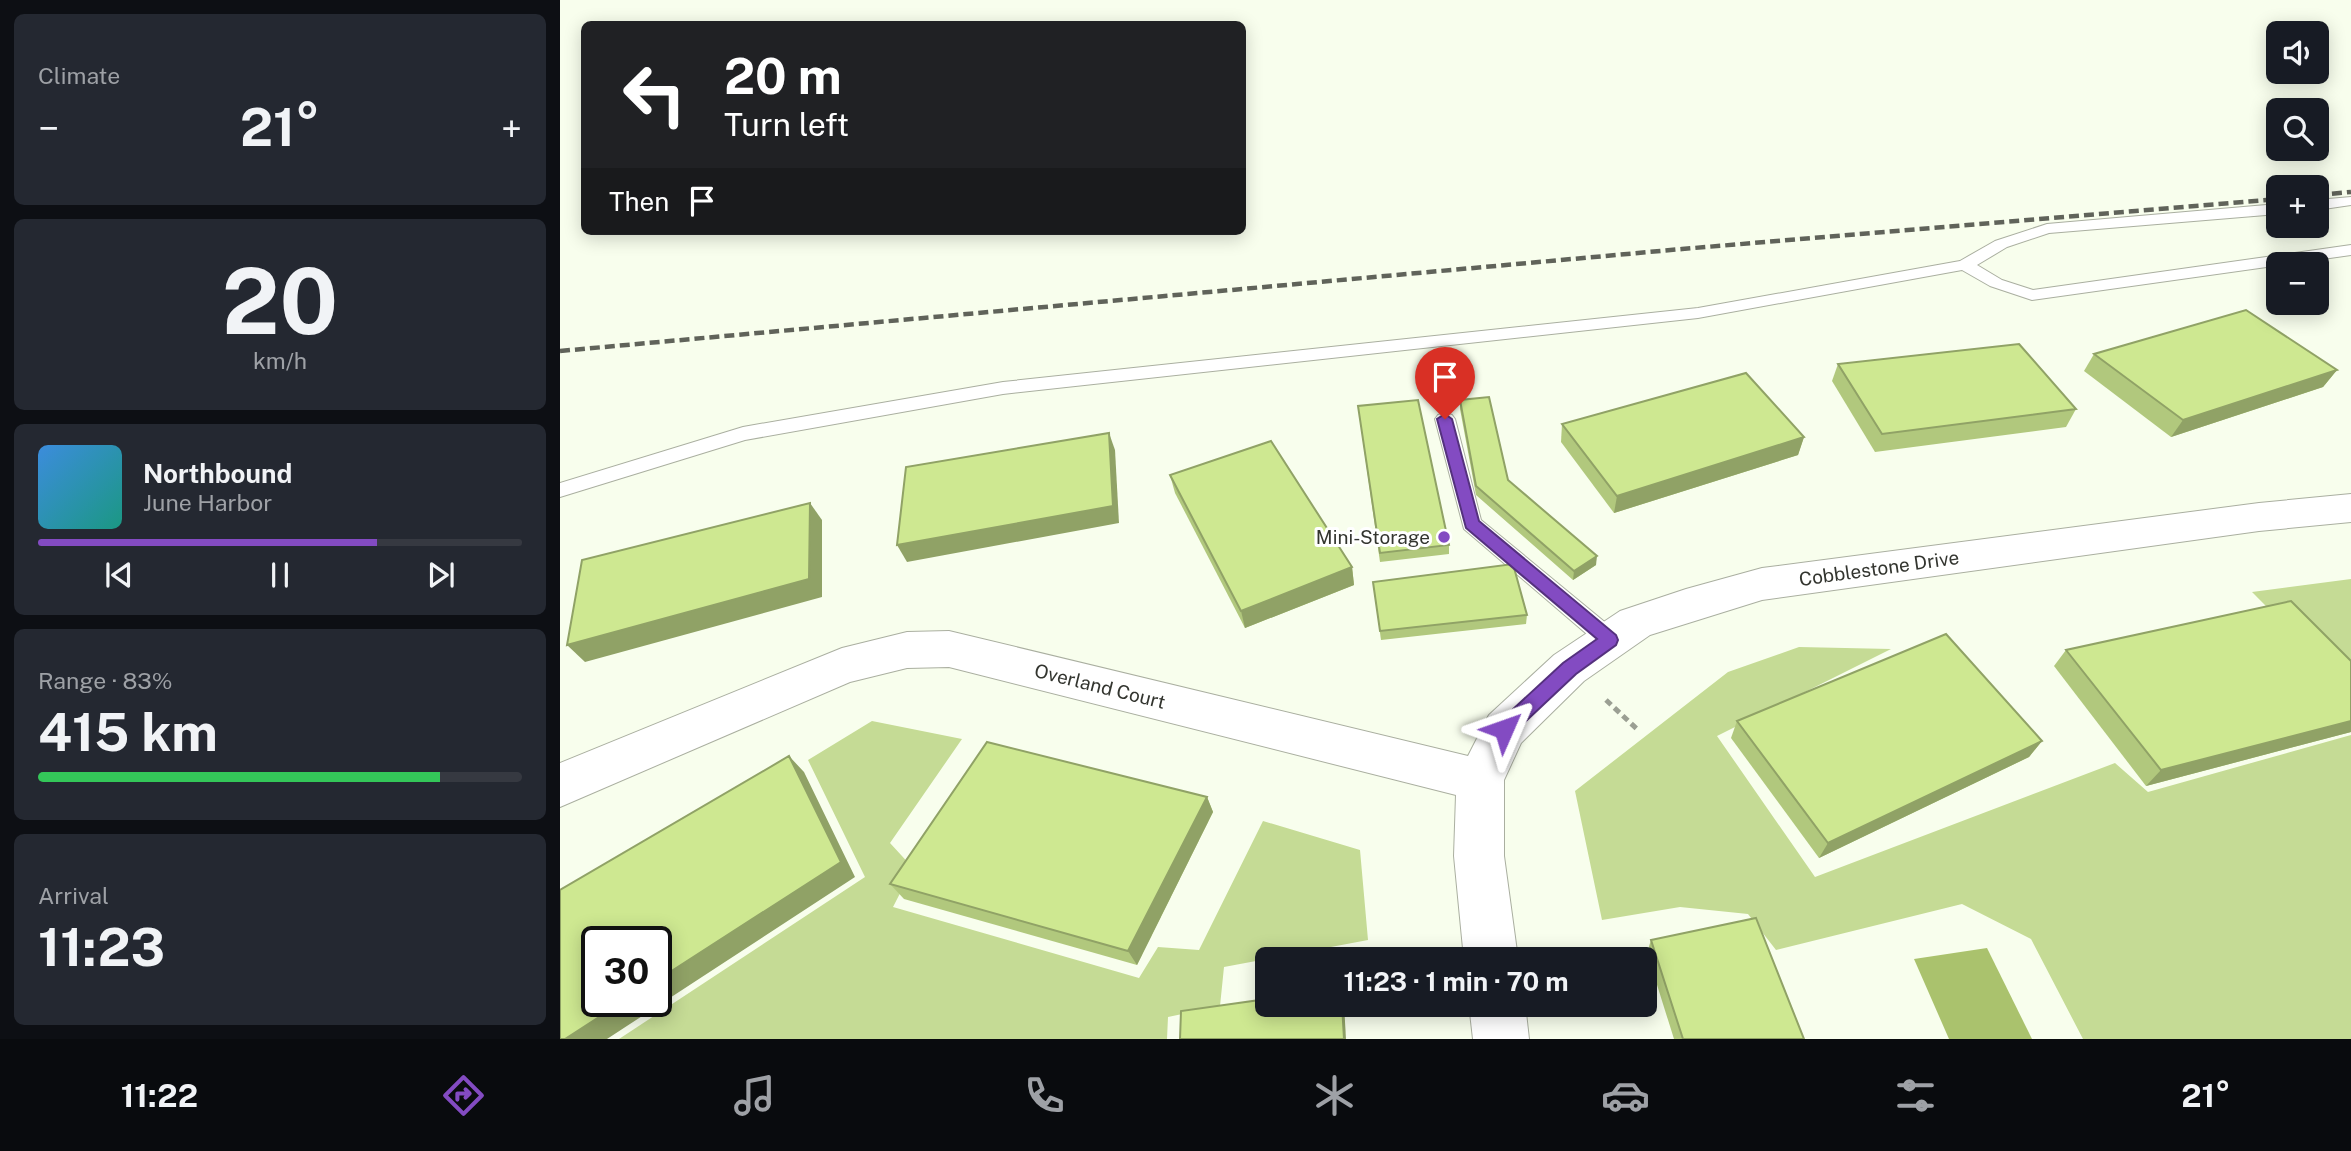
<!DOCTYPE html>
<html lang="en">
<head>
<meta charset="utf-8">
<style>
	body { margin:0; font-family:"Public Sans",sans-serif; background:#242831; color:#f1f3f6; height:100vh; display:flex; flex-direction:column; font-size:26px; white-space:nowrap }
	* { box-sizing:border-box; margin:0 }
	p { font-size:23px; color:#9ea1a6 }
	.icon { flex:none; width:38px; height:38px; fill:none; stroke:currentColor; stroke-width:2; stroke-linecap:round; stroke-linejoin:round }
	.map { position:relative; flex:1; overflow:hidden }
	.sheet { display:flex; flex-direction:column; gap:14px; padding:14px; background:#0d0f14; width:560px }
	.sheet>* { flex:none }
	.banner { position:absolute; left:21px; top:21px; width:665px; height:214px; border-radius:10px; box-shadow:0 4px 18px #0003; background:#202124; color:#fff; overflow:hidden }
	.tools { position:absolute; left:1706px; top:21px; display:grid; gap:14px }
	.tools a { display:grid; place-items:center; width:63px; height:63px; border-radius:10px; background:#171b24; box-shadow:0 4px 18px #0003; font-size:35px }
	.speed { position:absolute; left:21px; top:926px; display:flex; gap:14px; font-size:35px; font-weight:700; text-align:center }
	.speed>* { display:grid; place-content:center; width:91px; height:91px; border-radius:50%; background:#171b24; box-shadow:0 4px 18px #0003; line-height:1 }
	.speed .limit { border:4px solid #111; border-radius:10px; background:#fff; color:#111 }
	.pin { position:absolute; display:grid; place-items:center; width:60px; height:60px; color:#fff; margin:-72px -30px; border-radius:50% 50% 50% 0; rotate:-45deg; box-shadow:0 0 7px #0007 }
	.pin .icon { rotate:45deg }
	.me { position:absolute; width:77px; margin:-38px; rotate:47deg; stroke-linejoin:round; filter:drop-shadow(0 0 5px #0008) }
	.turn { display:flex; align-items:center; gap:24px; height:147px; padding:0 28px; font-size:32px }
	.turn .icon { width:91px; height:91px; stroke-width:2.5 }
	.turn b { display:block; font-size:49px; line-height:60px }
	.then { display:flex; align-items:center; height:66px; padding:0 28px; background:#0003; gap:14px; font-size:26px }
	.big { font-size:52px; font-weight:700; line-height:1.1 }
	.sheet .tile { flex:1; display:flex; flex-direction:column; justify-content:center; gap:10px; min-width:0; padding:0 24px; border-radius:10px; background:#242831 }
	.sheet .dial { align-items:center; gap:0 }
	.dial b { font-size:91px; line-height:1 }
	.song { display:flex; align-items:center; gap:21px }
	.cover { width:84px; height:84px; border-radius:10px; background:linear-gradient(135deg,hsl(210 70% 55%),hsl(170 70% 35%)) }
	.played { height:7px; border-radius:4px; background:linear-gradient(90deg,#834bc2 70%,#363941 70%) }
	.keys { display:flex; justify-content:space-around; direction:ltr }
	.heat { display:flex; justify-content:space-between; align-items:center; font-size:38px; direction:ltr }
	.charge { height:10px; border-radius:5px; background:linear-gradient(90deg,#34c759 83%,#363941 0) }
	.trip { position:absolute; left:695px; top:947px; width:402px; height:70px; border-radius:10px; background:#171b24; box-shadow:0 4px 18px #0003; font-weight:700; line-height:70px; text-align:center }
	.tabs { display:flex; height:112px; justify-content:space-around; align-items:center; background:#090b0e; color:#9ea1a6 }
	.tabs .icon { width:49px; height:49px }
	.tabs .on { color:#834bc2 }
	.tabs b { font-size:32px; color:#f1f3f6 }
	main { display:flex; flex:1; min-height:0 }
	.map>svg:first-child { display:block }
	.green { fill:#c5db95 }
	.water { fill:#aac26d }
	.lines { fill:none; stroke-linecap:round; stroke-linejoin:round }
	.service-casing { stroke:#aaafa0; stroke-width:2 }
	.minor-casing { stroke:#aaafa0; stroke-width:2 }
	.path { stroke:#9b9f93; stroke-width:5; stroke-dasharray:7 4.5; stroke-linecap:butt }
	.service { fill:#fff; fill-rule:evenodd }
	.minor { fill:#fff; fill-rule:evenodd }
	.rail { stroke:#60635a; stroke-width:4.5; stroke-dasharray:10 5; stroke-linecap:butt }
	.wall { fill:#b1c87d }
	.shaded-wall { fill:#90a266 }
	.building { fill:#cee891; stroke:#90a266; stroke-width:2 }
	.route { fill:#834bc2; stroke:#55317e; stroke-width:2 }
	.poi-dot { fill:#834bc2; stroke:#fff; stroke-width:2.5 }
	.labels { text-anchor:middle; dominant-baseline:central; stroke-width:6; stroke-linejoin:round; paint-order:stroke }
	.poi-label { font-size:19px; fill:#33352f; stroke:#fff; text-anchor:end }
	.street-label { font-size:19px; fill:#33352f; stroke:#fff }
</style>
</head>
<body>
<main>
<section class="sheet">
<div class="tile"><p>Climate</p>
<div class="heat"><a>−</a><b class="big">21°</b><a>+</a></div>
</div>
<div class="tile dial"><b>20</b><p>km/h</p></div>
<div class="tile">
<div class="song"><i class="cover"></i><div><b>Northbound</b><p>June Harbor</p></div></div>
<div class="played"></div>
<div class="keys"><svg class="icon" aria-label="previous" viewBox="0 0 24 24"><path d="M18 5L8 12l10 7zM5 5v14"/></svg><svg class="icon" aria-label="pause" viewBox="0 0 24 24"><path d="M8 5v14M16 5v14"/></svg><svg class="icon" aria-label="next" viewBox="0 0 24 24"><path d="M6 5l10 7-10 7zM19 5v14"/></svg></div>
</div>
<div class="tile"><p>Range · 83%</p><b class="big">415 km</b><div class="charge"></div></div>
<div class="tile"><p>Arrival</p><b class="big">11:23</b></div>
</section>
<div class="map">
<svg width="1791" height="1039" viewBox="0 0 1791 1039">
	<rect width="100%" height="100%" fill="#f8feed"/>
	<g class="green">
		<path d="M1791,579V692L1692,592Z"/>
		<path d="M1239,647L1331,649L1157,736L1255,877L1555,763L1588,792L1791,735V1039H1523L1471,939L1402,904L1216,950L1188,914L1120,907L1042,920L1015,791L1168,672Z"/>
		<path d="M312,721L402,739L330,843L353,868L333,907L579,978L598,947L639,950L703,821L800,850L808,940L664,967L660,1006L608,1017L607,1039H59L305,877L248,760Z"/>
	</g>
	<path class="water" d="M1427,948L1472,1039H1389L1354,959Z"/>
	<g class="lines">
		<g class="service-casing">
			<g id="service">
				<path d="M1791,197V205L1757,210V200Z"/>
				<path d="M1718,204V214L1489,233L1447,247L1417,265L1442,280L1473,290L1791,245V255L1472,300L1430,286L1402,270L1138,318L443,394L185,440L0,497V483L183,427L443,382L1138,308L1400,261L1435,241L1487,224Z"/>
				<path d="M885,413L892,415L895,419L921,520L1058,633L1062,640L1058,647L1050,649L1042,647L904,529L875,419L878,415Z"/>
			</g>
		</g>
		<g class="minor-casing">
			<g id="minor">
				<path d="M1791,494V522L1699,531L1202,600L1090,635L1024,681L961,743L944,780V856L958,959H904L894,856L896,795L389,667L347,668L290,682L0,807V763L282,648L347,632L389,631L908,756L929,715L994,655L1060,611L1126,589L1202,568L1699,503Z"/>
				<path d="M909,1004H965L969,1039H913Z"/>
			</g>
		</g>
		<path class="path" d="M1046,700L1078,730"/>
		<use href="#service" class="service"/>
		<use href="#minor" class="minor"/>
		<g class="rail">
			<path d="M1757,195L1791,192"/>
			<path d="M0,351L1122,249L1718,199"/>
		</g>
	</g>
	<g class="wall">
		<path d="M1534,354L1777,370L1763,387L1611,437L1524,371Z"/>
		<path d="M1278,364L1516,409L1506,427L1315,452L1272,381Z"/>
		<path d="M900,400L948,480L1036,565L1013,580L916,495L900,409Z"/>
		<path d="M798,406L889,545V554L820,562Z"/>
		<path d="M1002,424L1244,437L1238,455L1054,513L1001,442Z"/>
		<path d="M610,475L792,567L794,585L685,628L615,493Z"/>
		<path d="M813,582L967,615L966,624L821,640Z"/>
		<path d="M1506,650L1791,661V732L1586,786L1494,666Z"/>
		<path d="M1177,721L1482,741L1469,757L1259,858L1171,738Z"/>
		<path d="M647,797L653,812L577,965L344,899L330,884Z"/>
		<path d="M1091,940L1244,1039H1114L1087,953Z"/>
	</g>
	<g class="shaded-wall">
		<path d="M1777,370L1763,387L1611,437L1623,420Z"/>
		<path d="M549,433L555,450L559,523L347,562L337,545Z"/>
		<path d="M1244,437L1238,455L1054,513L1057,496Z"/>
		<path d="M250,503L262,520V597L25,662L7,645Z"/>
		<path d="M1037,556L1036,565L1013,580L1014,571Z"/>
		<path d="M792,567L794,585L685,628L681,611Z"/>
		<path d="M1791,721V732L1586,786L1601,770Z"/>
		<path d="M1482,741L1469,757L1259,858L1268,843Z"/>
		<path d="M229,756L244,772L295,877L47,1039H5L64,1001H96V981Z"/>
		<path d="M647,797L653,812L577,965L568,951Z"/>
		<path d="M782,1004H784L786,1039H784Z"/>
	</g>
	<g class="building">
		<path d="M1686,310L1777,370L1623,420L1534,354Z"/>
		<path d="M1459,344L1516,409L1322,434L1278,364Z"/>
		<path d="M1186,373L1244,437L1057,496L1002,424Z"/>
		<path d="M929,397L948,480L1037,556L1014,571L916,486L900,400Z"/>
		<path d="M858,400L889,545L820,553L798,406Z"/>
		<path d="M549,433L553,506L337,545L346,467Z"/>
		<path d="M711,441L792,567L681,611L610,475Z"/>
		<path d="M250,503L249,579L7,645L22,560Z"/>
		<path d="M953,564L967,615L820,631L813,582Z"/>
		<path d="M1731,601L1791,661V721L1601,770L1506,650Z"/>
		<path d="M1386,634L1482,741L1268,843L1177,721Z"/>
		<path d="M427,742L647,797L568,951L330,884Z"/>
		<path d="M229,756L281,862L96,981V942H37V1001H64L5,1039H0V890Z"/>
		<path d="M1196,918L1244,1039H1123L1091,940Z"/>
		<path d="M707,999V1004H782L784,1039H620L621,1011Z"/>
	</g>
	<path class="route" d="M885,414L892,419L919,521L1056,635L1058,640L1056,645L1016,674L951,735L944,737L938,735L935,729L938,723L1003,663L1037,639L906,528L877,419Z"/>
	<circle class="poi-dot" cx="884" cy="537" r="7"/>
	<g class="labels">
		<g class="poi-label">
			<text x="870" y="537">Mini-Storage</text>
		</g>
		<g class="street-label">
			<text transform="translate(1319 568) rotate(-8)">Cobblestone Drive</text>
			<text transform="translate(540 686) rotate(14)">Overland Court</text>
		</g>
	</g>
</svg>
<div class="tools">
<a><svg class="icon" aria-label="sound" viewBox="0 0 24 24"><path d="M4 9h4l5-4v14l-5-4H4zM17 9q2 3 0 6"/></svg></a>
<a><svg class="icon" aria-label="search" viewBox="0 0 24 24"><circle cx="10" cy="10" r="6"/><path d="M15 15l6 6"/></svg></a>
<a>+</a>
<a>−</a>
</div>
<div class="speed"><div class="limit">30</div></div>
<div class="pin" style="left:885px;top:419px;background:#d93025"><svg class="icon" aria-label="arrive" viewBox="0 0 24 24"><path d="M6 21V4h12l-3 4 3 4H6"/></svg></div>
<svg class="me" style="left:944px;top:729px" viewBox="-20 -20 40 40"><path d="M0-17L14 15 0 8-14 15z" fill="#834bc2" stroke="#fff" stroke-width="4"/></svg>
<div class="trip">11:23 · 1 min · 70 m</div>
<div class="banner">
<div class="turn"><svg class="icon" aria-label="left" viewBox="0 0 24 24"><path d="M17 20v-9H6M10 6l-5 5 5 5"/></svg><div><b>20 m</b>Turn left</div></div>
<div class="then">Then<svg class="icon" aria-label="arrive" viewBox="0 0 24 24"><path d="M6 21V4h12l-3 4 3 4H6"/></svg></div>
</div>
</div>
</main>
<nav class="tabs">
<b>11:22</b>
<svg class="icon on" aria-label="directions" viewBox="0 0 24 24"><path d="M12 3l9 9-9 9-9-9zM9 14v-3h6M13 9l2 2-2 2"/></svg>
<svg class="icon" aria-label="music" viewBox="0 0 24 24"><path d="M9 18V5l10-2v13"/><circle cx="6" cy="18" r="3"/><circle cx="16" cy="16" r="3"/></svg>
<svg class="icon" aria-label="phone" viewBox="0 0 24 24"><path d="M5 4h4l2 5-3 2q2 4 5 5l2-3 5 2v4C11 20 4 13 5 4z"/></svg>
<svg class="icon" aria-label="climate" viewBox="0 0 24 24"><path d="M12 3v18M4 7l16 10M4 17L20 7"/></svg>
<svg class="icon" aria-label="car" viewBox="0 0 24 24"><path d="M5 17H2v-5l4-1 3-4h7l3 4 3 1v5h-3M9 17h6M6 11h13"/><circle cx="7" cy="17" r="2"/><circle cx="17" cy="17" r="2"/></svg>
<svg class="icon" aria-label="filters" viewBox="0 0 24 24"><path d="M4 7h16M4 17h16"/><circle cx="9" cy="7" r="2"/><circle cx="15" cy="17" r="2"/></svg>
<b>21°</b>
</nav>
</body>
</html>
